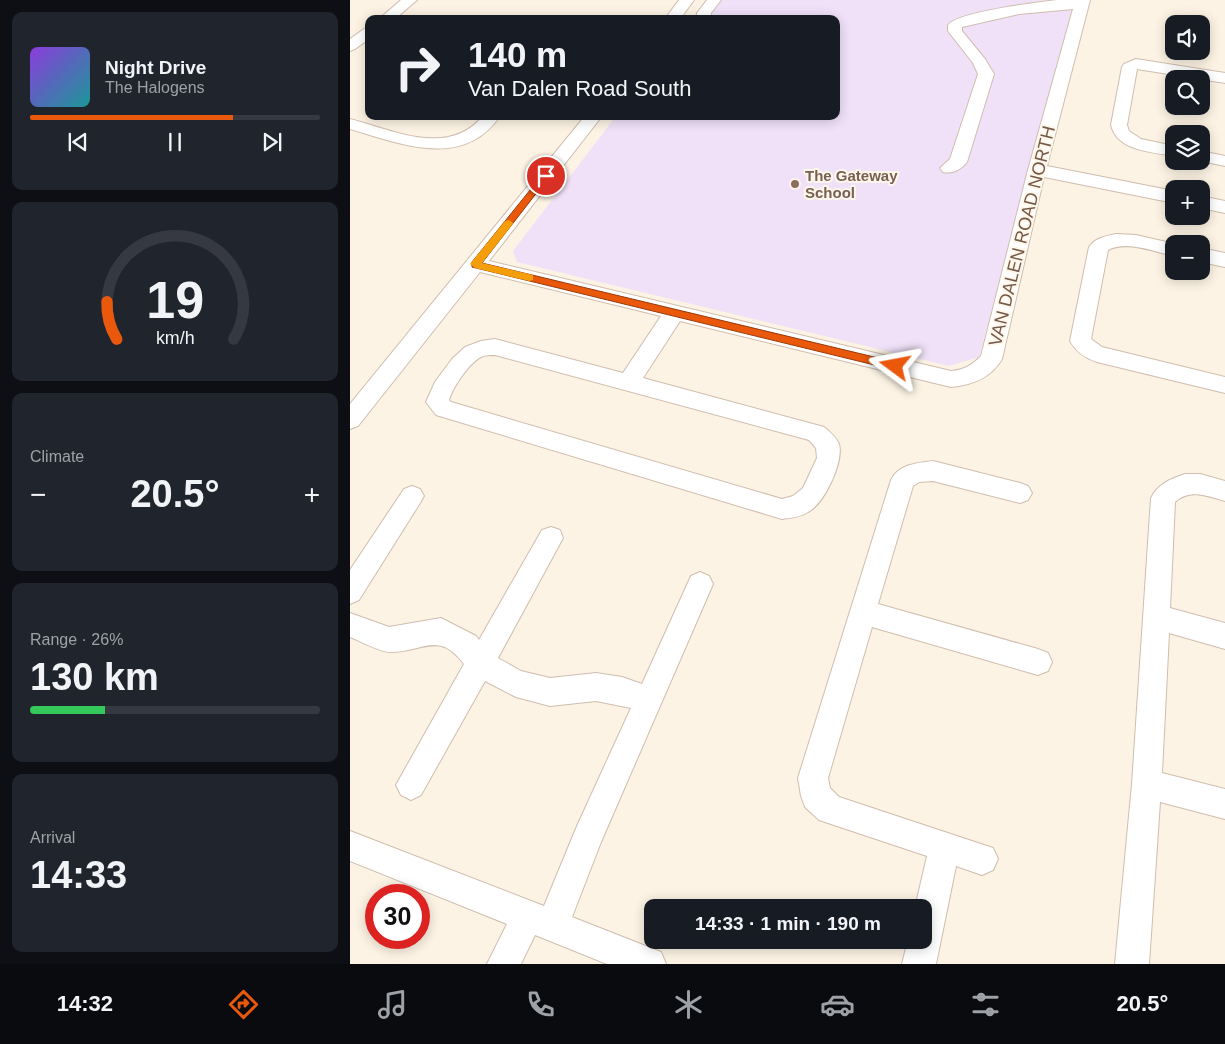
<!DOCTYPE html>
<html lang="en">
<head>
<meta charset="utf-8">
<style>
	body { margin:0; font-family:Helvetica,sans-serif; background:#20242c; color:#f1f3f6; height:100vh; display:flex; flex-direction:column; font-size:19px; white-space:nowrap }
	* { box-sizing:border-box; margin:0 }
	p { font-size:16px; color:#9ea1a6 }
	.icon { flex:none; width:28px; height:28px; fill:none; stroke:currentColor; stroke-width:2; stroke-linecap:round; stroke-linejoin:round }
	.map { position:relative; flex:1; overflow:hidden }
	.side { display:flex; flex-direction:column; gap:12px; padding:12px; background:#0d0f14; width:350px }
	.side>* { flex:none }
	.banner { position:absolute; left:15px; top:15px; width:475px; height:105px; border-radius:10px; box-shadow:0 2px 12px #0003; background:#171b24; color:#f1f3f6; overflow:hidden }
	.buttons { position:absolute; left:815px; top:15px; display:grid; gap:10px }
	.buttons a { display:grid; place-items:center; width:45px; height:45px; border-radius:10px; background:#171b24; box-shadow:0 2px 12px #0003; font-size:25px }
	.speed { position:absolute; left:15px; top:884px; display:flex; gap:10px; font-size:25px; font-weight:700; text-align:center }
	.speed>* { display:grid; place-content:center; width:65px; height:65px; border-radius:50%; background:#171b24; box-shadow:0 2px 12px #0003; line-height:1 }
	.speed .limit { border:8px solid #d22; background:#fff; color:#111 }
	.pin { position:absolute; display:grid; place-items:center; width:42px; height:42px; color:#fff; margin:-21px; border:2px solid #fff; border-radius:50%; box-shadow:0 1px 5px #0007 }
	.me { position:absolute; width:55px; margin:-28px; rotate:283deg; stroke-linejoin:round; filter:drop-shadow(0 0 4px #0008) }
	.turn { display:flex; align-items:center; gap:18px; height:105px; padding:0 20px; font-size:22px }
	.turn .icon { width:65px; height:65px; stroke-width:2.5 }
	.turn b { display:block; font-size:35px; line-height:42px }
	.big { font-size:38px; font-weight:800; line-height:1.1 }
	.side .card { flex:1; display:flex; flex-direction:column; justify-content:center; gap:8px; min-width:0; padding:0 18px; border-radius:10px; background:#20242c }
	.side .dial { align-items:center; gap:0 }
	.dial svg { height:130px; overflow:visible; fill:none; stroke:#363941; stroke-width:7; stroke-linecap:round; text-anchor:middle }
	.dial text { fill:#f1f3f6; stroke:none }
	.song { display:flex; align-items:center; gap:15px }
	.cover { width:60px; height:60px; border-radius:8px; background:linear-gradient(135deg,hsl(270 70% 55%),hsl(180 70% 35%)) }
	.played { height:5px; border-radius:2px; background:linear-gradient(90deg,#ea580c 70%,#363941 70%) }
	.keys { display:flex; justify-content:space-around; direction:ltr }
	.heat { display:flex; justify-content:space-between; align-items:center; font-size:28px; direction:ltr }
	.charge { height:8px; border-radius:4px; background:linear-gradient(90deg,#34c759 26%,#363941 0) }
	.trip { position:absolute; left:294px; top:899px; width:288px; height:50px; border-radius:10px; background:#171b24; box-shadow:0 2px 12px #0003; font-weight:800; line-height:50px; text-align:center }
	.tab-bar { display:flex; height:80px; justify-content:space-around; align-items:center; background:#090b0e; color:#9ea1a6 }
	.tab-bar .icon { width:35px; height:35px }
	.tab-bar .selected { color:#ea580c }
	.tab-bar b { font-size:22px; color:#f1f3f6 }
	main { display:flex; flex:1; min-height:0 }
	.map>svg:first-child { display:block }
	.education { fill:#f0e1f8 }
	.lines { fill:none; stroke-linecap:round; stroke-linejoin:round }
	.minor-casing { stroke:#cfbdae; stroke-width:2 }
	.minor { fill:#fff; fill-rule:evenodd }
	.route { fill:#ea580c; stroke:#983908 }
	.slow { fill:#f59e0b }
	.education-dot { fill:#8d6e63; stroke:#fff7ea; stroke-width:2 }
	.labels { text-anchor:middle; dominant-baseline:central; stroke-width:4; stroke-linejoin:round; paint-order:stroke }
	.far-education-label { font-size:15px; font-weight:bold; fill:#785e54; stroke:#fff7ea; text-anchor:start }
	.street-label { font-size:18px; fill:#74594a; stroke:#fff7ea }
</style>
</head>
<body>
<main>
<section class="side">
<div class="card">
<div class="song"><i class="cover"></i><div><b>Night Drive</b><p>The Halogens</p></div></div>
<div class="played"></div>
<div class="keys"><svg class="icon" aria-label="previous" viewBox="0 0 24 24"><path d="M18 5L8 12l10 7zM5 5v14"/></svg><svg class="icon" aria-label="pause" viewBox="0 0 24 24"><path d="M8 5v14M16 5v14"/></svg><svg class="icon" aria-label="next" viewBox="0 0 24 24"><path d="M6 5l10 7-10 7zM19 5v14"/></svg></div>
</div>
<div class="card dial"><svg viewBox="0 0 100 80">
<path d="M14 69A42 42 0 1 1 86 69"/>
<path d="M14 69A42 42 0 0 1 8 46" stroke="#ea580c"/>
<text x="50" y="56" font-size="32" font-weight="700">19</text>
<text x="50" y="72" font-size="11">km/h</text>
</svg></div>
<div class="card"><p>Climate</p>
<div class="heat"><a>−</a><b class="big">20.5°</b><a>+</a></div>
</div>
<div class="card"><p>Range · 26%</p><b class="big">130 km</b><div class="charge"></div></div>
<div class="card"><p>Arrival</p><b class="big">14:33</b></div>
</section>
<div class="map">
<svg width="875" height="964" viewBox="0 0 875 964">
	<rect width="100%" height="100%" fill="#fcf3e4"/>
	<path class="education" d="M356,0H725L629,357L599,366L167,262L163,251L266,116H486V19H341Z"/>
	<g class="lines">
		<g class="minor-casing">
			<g id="minor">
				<path d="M51,0H67L45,19H29Z"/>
				<path d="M329,0H344L330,19H315Z"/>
				<path d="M357,0H371L361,13V19H347V13Z"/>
				<path d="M708,0H740L697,166L824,191V203L694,177L652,359C641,378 622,385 601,387L330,321L293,378L474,427C480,432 486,437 489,444C494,462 474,504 458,512C451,517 440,518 432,519L86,415L76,402L85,382L102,359L115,347L131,341L145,339L273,373L311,316L130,272L8,426L0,429V404L235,116H252L139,261L601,371C614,370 622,365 631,356L678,170L723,9L669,14L612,27V31L635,59L644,74L617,162C611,170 602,174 593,172L590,168L600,159L628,74L623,63L598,31V25C607,12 690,2 708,0ZM145,355L459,440L466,448L467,458L453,488L443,496L432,499L101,402L99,400C103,387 120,361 133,356C137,355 141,355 145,355Z"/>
				<path d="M19,28V39L5,49L0,51V39L14,29Z"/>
				<path d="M786,59L875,73V83L787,69L777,125L779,131L791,139L824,146V156C802,152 767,151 761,125L772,67L774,64Z"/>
				<path d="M133,116H150C113,170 51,144 0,129V119C43,130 98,158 133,116Z"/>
				<path d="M851,151L875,156V166L851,161Z"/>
				<path d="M851,196L875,201V213L851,208Z"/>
				<path d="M766,234L786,235L825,244L824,256C804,252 777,240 758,250L741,339L752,347L875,377V393L747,362C735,358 726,352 720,341L739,247C745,238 756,236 766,234Z"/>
				<path d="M851,248L875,253V267L851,262Z"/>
				<path d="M583,461L670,483L678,486L682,493L678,500L670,503L583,481L569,482L563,486L528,604L688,649L698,653L702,662L698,671L688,675L522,627L478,778L480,788L489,797L643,848L648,859L643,870L632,875L606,866L586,964H552L558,940H572V908H565L577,856L469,820L455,807L451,796L448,778L541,480C549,464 567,463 583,461Z"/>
				<path d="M835,474H850L875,481V501C858,496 840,488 825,502L820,608L875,623V649L819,633L812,773L875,789V819L810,802L799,964H765L782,784L801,498C808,484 820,479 835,474Z"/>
				<path d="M62,486L70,489L74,496L70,503L9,600L0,604V570L54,489Z"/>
				<path d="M201,527L210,530L213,538L148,658L171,671L200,678L246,673L272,677L292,684L341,576L350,572L359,576L363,584L251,842L222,917L311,952L316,964H257L185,935L171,964H137L157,924L0,861V831L194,906L227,826L281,708L246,701L200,706L166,697L135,681L71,795L61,800L51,795L46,785L114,664C88,630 74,652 40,652C30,652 10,641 0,637V613L39,627L91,618L126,636L129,640L192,530Z"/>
			</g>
		</g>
		<use href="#minor" class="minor"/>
	</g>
	<path class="route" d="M196,173L201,176L199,177L132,263L545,362L549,363L550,366L549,369L545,370L122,267V262L193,174Z"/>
	<path class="slow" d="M159,220L163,223L162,225L132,263L183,275V280L179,281L125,268L120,264L155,221Z"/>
	<circle class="education-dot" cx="445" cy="184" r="5"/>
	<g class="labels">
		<g class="far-education-label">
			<text x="455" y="175">The Gateway<tspan x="455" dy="17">School</tspan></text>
		</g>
		<g class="street-label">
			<text transform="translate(672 236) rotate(-76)">VAN DALEN ROAD NORTH</text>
		</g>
	</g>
</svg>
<div class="buttons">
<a><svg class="icon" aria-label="sound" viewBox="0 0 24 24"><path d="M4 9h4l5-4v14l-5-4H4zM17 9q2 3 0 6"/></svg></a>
<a><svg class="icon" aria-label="search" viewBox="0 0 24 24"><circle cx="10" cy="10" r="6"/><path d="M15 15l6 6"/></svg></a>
<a><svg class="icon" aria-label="layers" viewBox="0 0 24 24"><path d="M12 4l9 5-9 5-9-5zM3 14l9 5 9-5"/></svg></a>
<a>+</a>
<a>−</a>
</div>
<div class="speed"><div class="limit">30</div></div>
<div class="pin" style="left:196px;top:176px;background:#d93025"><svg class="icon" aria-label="arrive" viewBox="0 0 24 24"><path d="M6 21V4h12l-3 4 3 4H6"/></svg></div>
<svg class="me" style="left:545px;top:366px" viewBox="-20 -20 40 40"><path d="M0-17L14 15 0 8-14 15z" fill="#ea580c" stroke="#fff" stroke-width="4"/></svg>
<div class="trip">14:33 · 1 min · 190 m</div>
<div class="banner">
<div class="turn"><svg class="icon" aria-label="right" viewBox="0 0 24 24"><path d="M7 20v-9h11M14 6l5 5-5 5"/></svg><div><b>140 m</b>Van Dalen Road South</div></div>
</div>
</div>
</main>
<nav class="tab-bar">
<b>14:32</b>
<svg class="icon selected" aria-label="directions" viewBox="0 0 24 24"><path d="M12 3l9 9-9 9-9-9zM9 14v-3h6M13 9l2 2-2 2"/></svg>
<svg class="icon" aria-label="music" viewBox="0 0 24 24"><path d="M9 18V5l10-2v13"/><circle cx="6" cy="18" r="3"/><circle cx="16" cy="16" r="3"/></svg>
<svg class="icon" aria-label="phone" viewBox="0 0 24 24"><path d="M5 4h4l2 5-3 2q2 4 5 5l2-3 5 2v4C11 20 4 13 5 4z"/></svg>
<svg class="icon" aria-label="climate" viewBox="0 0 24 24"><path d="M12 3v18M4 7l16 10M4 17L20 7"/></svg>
<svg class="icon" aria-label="car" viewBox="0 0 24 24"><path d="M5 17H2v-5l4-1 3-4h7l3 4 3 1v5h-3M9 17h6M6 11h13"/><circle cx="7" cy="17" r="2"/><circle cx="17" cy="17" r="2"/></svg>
<svg class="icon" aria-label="filters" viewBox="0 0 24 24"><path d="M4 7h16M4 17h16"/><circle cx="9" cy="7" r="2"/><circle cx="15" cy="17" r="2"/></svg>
<b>20.5°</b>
</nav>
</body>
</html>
